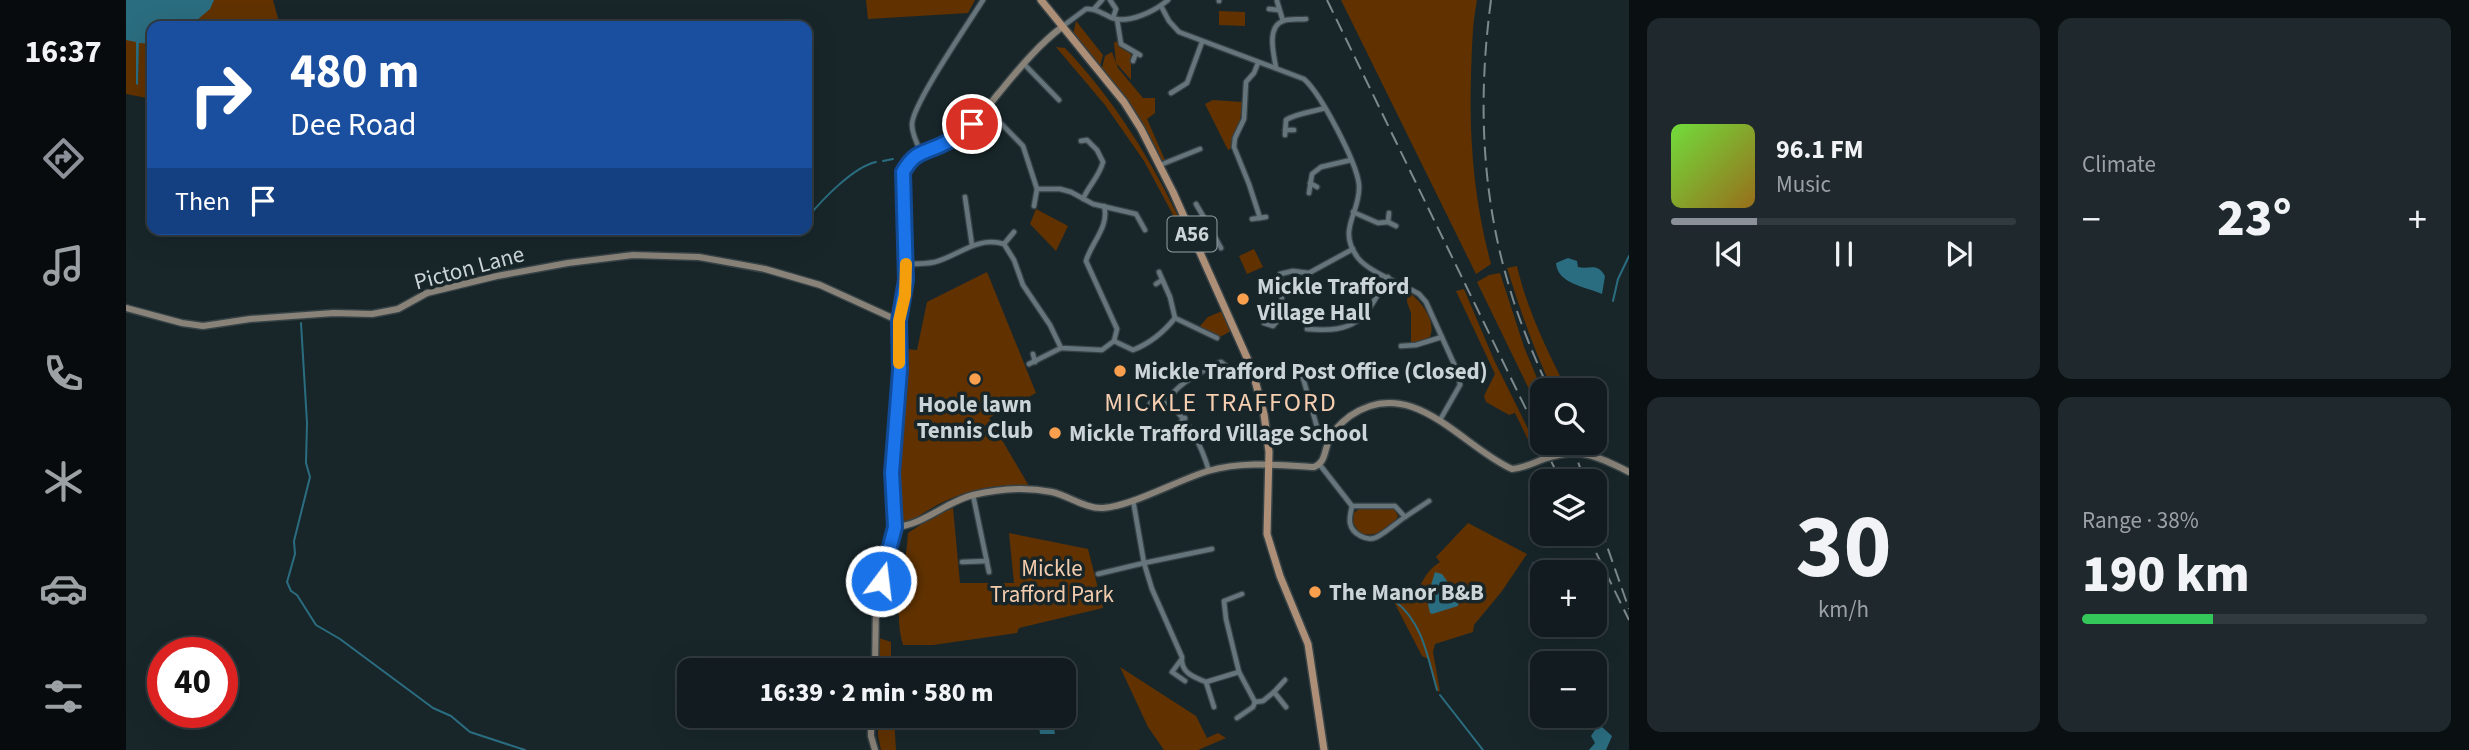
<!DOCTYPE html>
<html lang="en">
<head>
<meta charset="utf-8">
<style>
	body { margin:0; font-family:"Source Sans 3",sans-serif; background:#1f292d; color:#f1f3f6; height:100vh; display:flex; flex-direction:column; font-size:26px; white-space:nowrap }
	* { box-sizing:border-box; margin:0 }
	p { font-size:23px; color:#9ca1a5 }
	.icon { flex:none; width:38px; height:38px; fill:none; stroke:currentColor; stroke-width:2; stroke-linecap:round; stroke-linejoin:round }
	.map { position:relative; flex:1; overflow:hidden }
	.details { display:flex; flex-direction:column; gap:18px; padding:18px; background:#0a0f12; width:840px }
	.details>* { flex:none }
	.hud { position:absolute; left:21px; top:21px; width:665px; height:214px; border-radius:14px; box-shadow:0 7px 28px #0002,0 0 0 2px #313a3e; background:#1a4fa0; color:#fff; overflow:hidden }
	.fabs { position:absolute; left:1404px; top:378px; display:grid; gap:14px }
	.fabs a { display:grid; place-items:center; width:77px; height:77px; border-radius:14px; background:#121c20; box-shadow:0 7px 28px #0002,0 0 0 2px #313a3e; font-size:35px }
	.speed { position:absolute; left:21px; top:637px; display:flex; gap:14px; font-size:35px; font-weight:700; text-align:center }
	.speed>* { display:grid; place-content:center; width:91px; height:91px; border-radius:50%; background:#121c20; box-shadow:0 7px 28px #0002,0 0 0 2px #313a3e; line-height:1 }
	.speed .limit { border:10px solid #d22; background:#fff; color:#111 }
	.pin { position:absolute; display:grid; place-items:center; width:60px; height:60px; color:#fff; margin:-30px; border:4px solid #fff; border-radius:50%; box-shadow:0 2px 7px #0007 }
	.me { position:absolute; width:77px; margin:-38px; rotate:15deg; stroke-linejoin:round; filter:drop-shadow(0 0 5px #0008) }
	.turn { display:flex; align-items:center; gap:24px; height:147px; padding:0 28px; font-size:32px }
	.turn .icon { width:91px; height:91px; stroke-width:2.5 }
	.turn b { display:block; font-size:49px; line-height:60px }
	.then { display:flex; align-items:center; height:66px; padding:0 28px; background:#0003; gap:14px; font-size:26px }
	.big { font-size:52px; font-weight:800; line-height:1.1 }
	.details .widget { flex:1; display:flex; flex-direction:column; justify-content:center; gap:10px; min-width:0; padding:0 24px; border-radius:14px; background:#1f292d }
	.details .dial { align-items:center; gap:0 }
	.dial b { font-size:91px; line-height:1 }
	.song { display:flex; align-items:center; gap:21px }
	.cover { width:84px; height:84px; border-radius:10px; background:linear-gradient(135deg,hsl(100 70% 55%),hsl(40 70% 35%)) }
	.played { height:7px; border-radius:4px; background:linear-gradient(90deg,#8c9099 25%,#313a3e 25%) }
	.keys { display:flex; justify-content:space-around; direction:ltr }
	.heat { display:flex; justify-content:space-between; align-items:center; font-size:38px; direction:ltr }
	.charge { height:10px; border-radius:5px; background:linear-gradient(90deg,#34c759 38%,#313a3e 0) }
	.details .tiles { flex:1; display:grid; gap:18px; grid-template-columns:repeat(2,1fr) }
	.trip { position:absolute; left:551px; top:658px; width:399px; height:70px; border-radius:14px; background:#121c20; box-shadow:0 7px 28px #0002,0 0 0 2px #313a3e; font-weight:800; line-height:70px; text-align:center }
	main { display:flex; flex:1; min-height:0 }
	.tab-bar { display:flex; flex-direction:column; width:126px; justify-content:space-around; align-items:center; background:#070b0d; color:#9ca1a5 }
	.tab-bar .icon { width:49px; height:49px }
	.tab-bar .active { color:#8c9099 }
	.tab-bar b { font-size:32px; color:#f1f3f6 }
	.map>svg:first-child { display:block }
	.green { fill:#613200 }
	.water { fill:#2b6d80 }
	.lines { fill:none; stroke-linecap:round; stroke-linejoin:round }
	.stream { stroke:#2b6d80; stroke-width:2 }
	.street-casing { stroke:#374246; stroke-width:7 }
	.secondary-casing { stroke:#374246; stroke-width:9 }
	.primary-casing { stroke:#374246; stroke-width:10 }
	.street { stroke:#65757b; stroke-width:4.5 }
	.secondary { stroke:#888278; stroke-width:6 }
	.primary { stroke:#ac8f76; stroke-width:7 }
	.rail { stroke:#7e898d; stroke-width:2; stroke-dasharray:14 7; stroke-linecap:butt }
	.route-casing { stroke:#114b97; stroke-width:18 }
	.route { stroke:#1a73e8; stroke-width:12 }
	.slow { stroke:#f59e0b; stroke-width:12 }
	.poi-dot { fill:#fa9f4e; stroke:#18262a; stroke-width:2.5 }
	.labels { text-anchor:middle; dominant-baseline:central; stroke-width:7; stroke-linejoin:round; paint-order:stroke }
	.shield { fill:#18262a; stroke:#95a0a3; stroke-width:2 }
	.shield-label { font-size:21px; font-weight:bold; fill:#cbd4d7 }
	.street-label { font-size:23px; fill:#cbd4d7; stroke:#18262a }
	.poi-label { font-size:23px; font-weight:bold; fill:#cbd4d7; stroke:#18262a; text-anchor:start }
	.park-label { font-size:23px; fill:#f3ccad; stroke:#18262a }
	.quarter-label { font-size:26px; letter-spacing:2px; fill:#f6ceb0; stroke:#18262a }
</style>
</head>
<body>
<main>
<nav class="tab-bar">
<b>16:37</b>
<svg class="icon active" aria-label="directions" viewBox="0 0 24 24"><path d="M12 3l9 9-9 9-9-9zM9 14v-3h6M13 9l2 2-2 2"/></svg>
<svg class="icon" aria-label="music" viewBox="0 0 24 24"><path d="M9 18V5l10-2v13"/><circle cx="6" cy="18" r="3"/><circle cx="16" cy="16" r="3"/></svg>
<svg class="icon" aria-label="phone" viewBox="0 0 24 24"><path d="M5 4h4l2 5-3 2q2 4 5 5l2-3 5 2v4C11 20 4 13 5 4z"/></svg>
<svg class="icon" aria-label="climate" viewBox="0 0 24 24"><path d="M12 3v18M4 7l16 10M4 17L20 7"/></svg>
<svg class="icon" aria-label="car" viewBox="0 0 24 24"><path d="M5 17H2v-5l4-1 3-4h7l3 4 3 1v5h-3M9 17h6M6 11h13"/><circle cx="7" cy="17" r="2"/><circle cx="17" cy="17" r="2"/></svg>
<svg class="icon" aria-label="filters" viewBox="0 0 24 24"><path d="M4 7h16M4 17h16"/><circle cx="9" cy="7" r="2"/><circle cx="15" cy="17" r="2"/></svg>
</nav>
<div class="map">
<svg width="1503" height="750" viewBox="0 0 1503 750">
	<rect width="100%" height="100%" fill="#18262a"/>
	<g class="green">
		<path d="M0,0H10V84H12L13,0H147L154,26H26V99L0,94Z"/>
		<path d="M740,0H849L842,13L742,19Z"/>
		<path d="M1215,0H1351C1346,25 1346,50 1345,76C1343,140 1348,201 1365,264L1350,274Z"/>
		<path d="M1093,11L1119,12V26L1093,25Z"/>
		<path d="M950,21L977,55L974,66L947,35Z"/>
		<path d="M991,41L995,48L1005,54V80L990,63L988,43Z"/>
		<path d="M930,47L939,48C989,101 1024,158 1056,224L1053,226L1018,161L979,105Z"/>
		<path d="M986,52L992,68L1017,98H1029V113L1021,119L1039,160H1035L1009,114L976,68L979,56Z"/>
		<path d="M1087,100L1116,102L1114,125L1107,137L1106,148L1102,150L1079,104Z"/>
		<path d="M910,209L942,226L930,251L904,224Z"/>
		<path d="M1128,249L1137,267L1121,274L1113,256Z"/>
		<path d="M1391,266C1401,310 1421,350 1441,390H1427C1408,351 1394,309 1381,268Z"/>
		<path d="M861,272L910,393L863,418L903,486C859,482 820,496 784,522C776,522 773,519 771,511L778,388V349L791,350L801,302Z"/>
		<path d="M1374,273L1398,347L1416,390V416L1351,282L1363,275Z"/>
		<path d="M1338,289L1368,360L1414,453L1409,454L1389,413L1383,415L1360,402L1358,396L1369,374L1330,291Z"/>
		<path d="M1282,292C1295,300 1311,322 1304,337L1291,343L1285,342V313L1281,302Z"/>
		<path d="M1096,311L1105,331L1094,337L1073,327L1082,317Z"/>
		<path d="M827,508L834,583H888L883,533L962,549L977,608L893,628L891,633L807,645H777C766,610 780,569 782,533L805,518Z"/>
		<path d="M1234,508L1268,509L1272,516C1265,530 1248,538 1233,533L1227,522L1228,513Z"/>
		<path d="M1342,523L1401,554L1376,591L1348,625L1347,632L1309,644L1307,652L1314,691L1312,692L1302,659L1296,656L1268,602C1301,594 1291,576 1314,562L1310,557Z"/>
		<path d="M753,638L765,642V670H753Z"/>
		<path d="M994,667L1070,716L1081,738L1092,733L1100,738L1072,750H1038L1022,727Z"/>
		<path d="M752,716H768L770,750H755L752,736Z"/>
	</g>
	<g class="water">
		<path d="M0,0H88L84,9L64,26H26V44L13,43L12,85L10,84V42L0,40Z"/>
		<path d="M1442,258L1451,261L1452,267C1463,270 1471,262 1479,276L1476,294C1461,287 1431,284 1430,263Z"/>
		<path d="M1309,572L1316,574L1333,598L1332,606L1306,614L1304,613L1299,591L1305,585Z"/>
		<path d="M912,716L926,717L929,734H914Z"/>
		<path d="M1471,727H1476L1486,736L1480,750H1463L1469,743L1465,736Z"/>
	</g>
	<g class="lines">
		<g class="stream">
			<path d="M757,161L767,159"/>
			<path d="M681,218C696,200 727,167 750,162"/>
			<path d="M608,234H660L666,233L670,229"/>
			<path d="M594,235L603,234"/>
			<path d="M1487,301L1492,279L1503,256"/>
			<path d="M175,323L181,423L180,463L184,477L168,541L169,554L161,582L165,591L171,595L190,625L214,639L307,708L325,716L344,732L399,750"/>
			<path d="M1407,563L1419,572"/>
			<path d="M1270,602C1297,623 1302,659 1311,690"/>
			<path d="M1468,614L1480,623"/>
			<path d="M1314,695L1357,750"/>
		</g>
		<g class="street-casing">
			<g id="street">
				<path d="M984,0L990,9L987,18"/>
				<path d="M1093,0V1"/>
				<path d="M1151,1L1157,21"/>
				<path d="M1035,6L1043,21L1053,32L1178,79C1195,94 1231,163 1233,185C1235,213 1210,229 1232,258C1243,272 1276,284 1293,294L1300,302L1333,375L1334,385L1314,420"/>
				<path d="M968,9L976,0"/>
				<path d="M1143,9L1152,10"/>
				<path d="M991,19L995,44L1014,55"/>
				<path d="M937,26L960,9C970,8 977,14 986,18C1003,24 1029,11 1042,0"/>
				<path d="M1007,61L1010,53"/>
				<path d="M1132,63L1128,73L1120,82L1118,119L1109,138L1108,147L1123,184L1134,218"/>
				<path d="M898,64L933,100"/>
				<path d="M1150,68C1148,55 1140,27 1157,21C1164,18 1174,20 1180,19"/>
				<path d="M1045,93L1061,83L1076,42"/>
				<path d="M860,108L897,146L911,189L908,206"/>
				<path d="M1159,130H1168"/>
				<path d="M1159,135L1160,120C1171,113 1187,112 1199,108"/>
				<path d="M955,141L961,140L971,150L977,162C973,177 963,185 957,199"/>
				<path d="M795,152C791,144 786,134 786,125C785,106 844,21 857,0"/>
				<path d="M1034,165L1074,149"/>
				<path d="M1184,183L1191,187"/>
				<path d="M911,189H934L945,192L967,204L1010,214L1019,230"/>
				<path d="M1183,193L1186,174L1195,167L1225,160"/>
				<path d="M839,197L846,245"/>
				<path d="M1070,204L1080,221"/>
				<path d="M1227,212L1252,223L1262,222L1270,226"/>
				<path d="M1126,219L1140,217"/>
				<path d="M1262,222L1263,213"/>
				<path d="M1064,229L1080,221L1095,248"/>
				<path d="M878,244L888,232"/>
				<path d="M780,264C790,264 800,264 809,262C834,255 851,236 878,244L888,260L897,285L924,325L935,348L976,350L988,341L991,329L960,261C965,243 984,226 978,206"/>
				<path d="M1030,284L1036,280"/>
				<path d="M1049,318L1091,338"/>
				<path d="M1138,323L1147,326C1162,311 1154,293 1154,274L1167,271L1183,273L1227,249"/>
				<path d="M1181,329C1233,333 1238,319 1262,277"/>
				<path d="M988,341L1007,350C1025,343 1037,333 1049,318L1044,297L1033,272"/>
				<path d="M1275,346L1290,345L1316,337"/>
				<path d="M907,354L909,362"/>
				<path d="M903,364L935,348"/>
				<path d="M1173,364L1193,434L1203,440"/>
				<path d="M1044,404L1043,398C1055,381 1077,371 1095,362L1099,365"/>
				<path d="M1023,406L1025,402L1044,404C1064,424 1075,444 1083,471"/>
				<path d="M1028,441L1041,434L1059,418"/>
				<path d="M1194,465L1226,506H1269L1279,517L1303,501"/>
				<path d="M847,495L863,572"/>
				<path d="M1226,506C1225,511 1223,518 1224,523C1226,534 1241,542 1251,537C1261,532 1270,523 1279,517"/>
				<path d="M1086,549L1018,563L1026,589L1056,657C1054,672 1067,677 1080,682L1113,672"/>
				<path d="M836,562L861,561"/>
				<path d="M972,574L1018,563L1007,500"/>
				<path d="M1116,594L1098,601L1100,619L1113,672L1129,702L1137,701L1148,692L1160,707"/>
				<path d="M1055,660L1046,672L1059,681"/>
				<path d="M1080,682L1088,707"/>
				<path d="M1148,692L1159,680"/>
				<path d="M1111,718L1127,707L1129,702"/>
			</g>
		</g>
		<g class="secondary-casing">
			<g id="secondary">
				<path d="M0,308L56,323L77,326L124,319L208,313L246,314L272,309L301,293L371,276L442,263L507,255L573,257L639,269L694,285L773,321"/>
				<path d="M769,527C798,525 819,502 847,495C872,489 901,487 926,492C943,496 960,509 977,508C1006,506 1052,480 1082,471C1117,461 1153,465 1188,467C1200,462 1198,451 1203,440C1207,431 1216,422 1224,416C1286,373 1336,447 1386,469C1398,468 1407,463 1418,459C1454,447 1471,456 1503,472"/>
				<path d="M749,670L750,601L769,527L766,473L774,370L773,321L780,280L777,172C793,145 820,147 843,127C854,118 863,105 872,94C892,70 911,46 936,27"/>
				<path d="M745,716V736L749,750"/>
			</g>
		</g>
		<g class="primary-casing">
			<path id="primary" d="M915,0L998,102L1015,129L1047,192L1126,369L1138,414L1143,452L1141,534L1154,576L1182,644L1198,750"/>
		</g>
		<use href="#street" class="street"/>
		<use href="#secondary" class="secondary"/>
		<use href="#primary" class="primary"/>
		<g class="rail">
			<path d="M1201,0L1416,442"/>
			<path d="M1365,0C1352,96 1355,193 1383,286C1393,321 1408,356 1423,390"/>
			<path d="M1416,443L1435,481"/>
			<path d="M1445,443L1459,481"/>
			<path d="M1468,509L1503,609"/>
			<path d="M1461,534L1503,620"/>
		</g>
	</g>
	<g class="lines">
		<g class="route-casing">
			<path id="route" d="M755,581L769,527L766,473L774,370L773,321L780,280L777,172C788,153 794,154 813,146C825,141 836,133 846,124"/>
		</g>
		<use href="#route" class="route"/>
		<path class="slow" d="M773,363V321L779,295L780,264"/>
	</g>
	<g class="poi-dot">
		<circle cx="1117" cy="299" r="7"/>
		<circle cx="994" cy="371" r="7"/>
		<circle cx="849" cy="379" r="7"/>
		<circle cx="929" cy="433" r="7"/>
		<circle cx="1189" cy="592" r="7"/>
	</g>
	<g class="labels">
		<rect class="shield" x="1041.5" y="216.5" width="49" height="35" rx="5"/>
		<g class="shield-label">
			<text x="1066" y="234">A56</text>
		</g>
		<g class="street-label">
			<text transform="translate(343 268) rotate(-15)">Picton Lane</text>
		</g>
		<g class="poi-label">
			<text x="1131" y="286">Mickle Trafford<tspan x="1131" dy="26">Village Hall</tspan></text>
			<text x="1008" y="371">Mickle Trafford Post Office (Closed)</text>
			<text x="849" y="404" text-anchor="middle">Hoole lawn<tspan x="849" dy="26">Tennis Club</tspan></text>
			<text x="943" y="433">Mickle Trafford Village School</text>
			<text x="1203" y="592">The Manor B&amp;B</text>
		</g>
		<g class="park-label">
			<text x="926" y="568">Mickle<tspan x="926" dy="26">Trafford Park</tspan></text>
		</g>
		<g class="quarter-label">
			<text x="1095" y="402">MICKLE TRAFFORD</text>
		</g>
	</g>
</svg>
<div class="fabs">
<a><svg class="icon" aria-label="search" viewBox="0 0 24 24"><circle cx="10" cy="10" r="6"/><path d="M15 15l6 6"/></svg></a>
<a><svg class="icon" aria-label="layers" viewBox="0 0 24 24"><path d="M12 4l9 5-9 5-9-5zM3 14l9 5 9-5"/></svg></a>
<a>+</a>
<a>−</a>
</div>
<div class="speed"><div class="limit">40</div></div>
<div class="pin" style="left:846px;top:124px;background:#d93025"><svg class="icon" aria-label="arrive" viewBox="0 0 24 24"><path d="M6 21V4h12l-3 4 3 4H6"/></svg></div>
<svg class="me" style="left:755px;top:581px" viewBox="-20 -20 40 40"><circle r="17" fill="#1a73e8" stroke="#fff" stroke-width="3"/><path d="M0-11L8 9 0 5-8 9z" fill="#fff"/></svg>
<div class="trip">16:39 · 2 min · 580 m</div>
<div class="hud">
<div class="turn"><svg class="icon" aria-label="right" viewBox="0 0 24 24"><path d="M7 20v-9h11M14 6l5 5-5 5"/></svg><div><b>480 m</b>Dee Road</div></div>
<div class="then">Then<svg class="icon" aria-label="arrive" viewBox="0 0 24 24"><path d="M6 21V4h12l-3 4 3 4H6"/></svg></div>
</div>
</div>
<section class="details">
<div class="tiles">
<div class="widget">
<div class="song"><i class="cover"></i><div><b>96.1 FM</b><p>Music</p></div></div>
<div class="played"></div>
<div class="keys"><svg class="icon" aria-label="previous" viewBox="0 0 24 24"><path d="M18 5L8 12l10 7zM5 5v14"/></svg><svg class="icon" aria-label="pause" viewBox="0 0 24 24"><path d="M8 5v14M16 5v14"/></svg><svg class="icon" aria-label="next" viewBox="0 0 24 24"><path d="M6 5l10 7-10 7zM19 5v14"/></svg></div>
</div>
<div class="widget"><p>Climate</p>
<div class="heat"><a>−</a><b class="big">23°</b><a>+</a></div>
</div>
<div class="widget dial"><b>30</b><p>km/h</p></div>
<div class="widget"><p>Range · 38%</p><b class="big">190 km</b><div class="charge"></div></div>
</div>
</section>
</main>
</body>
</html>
